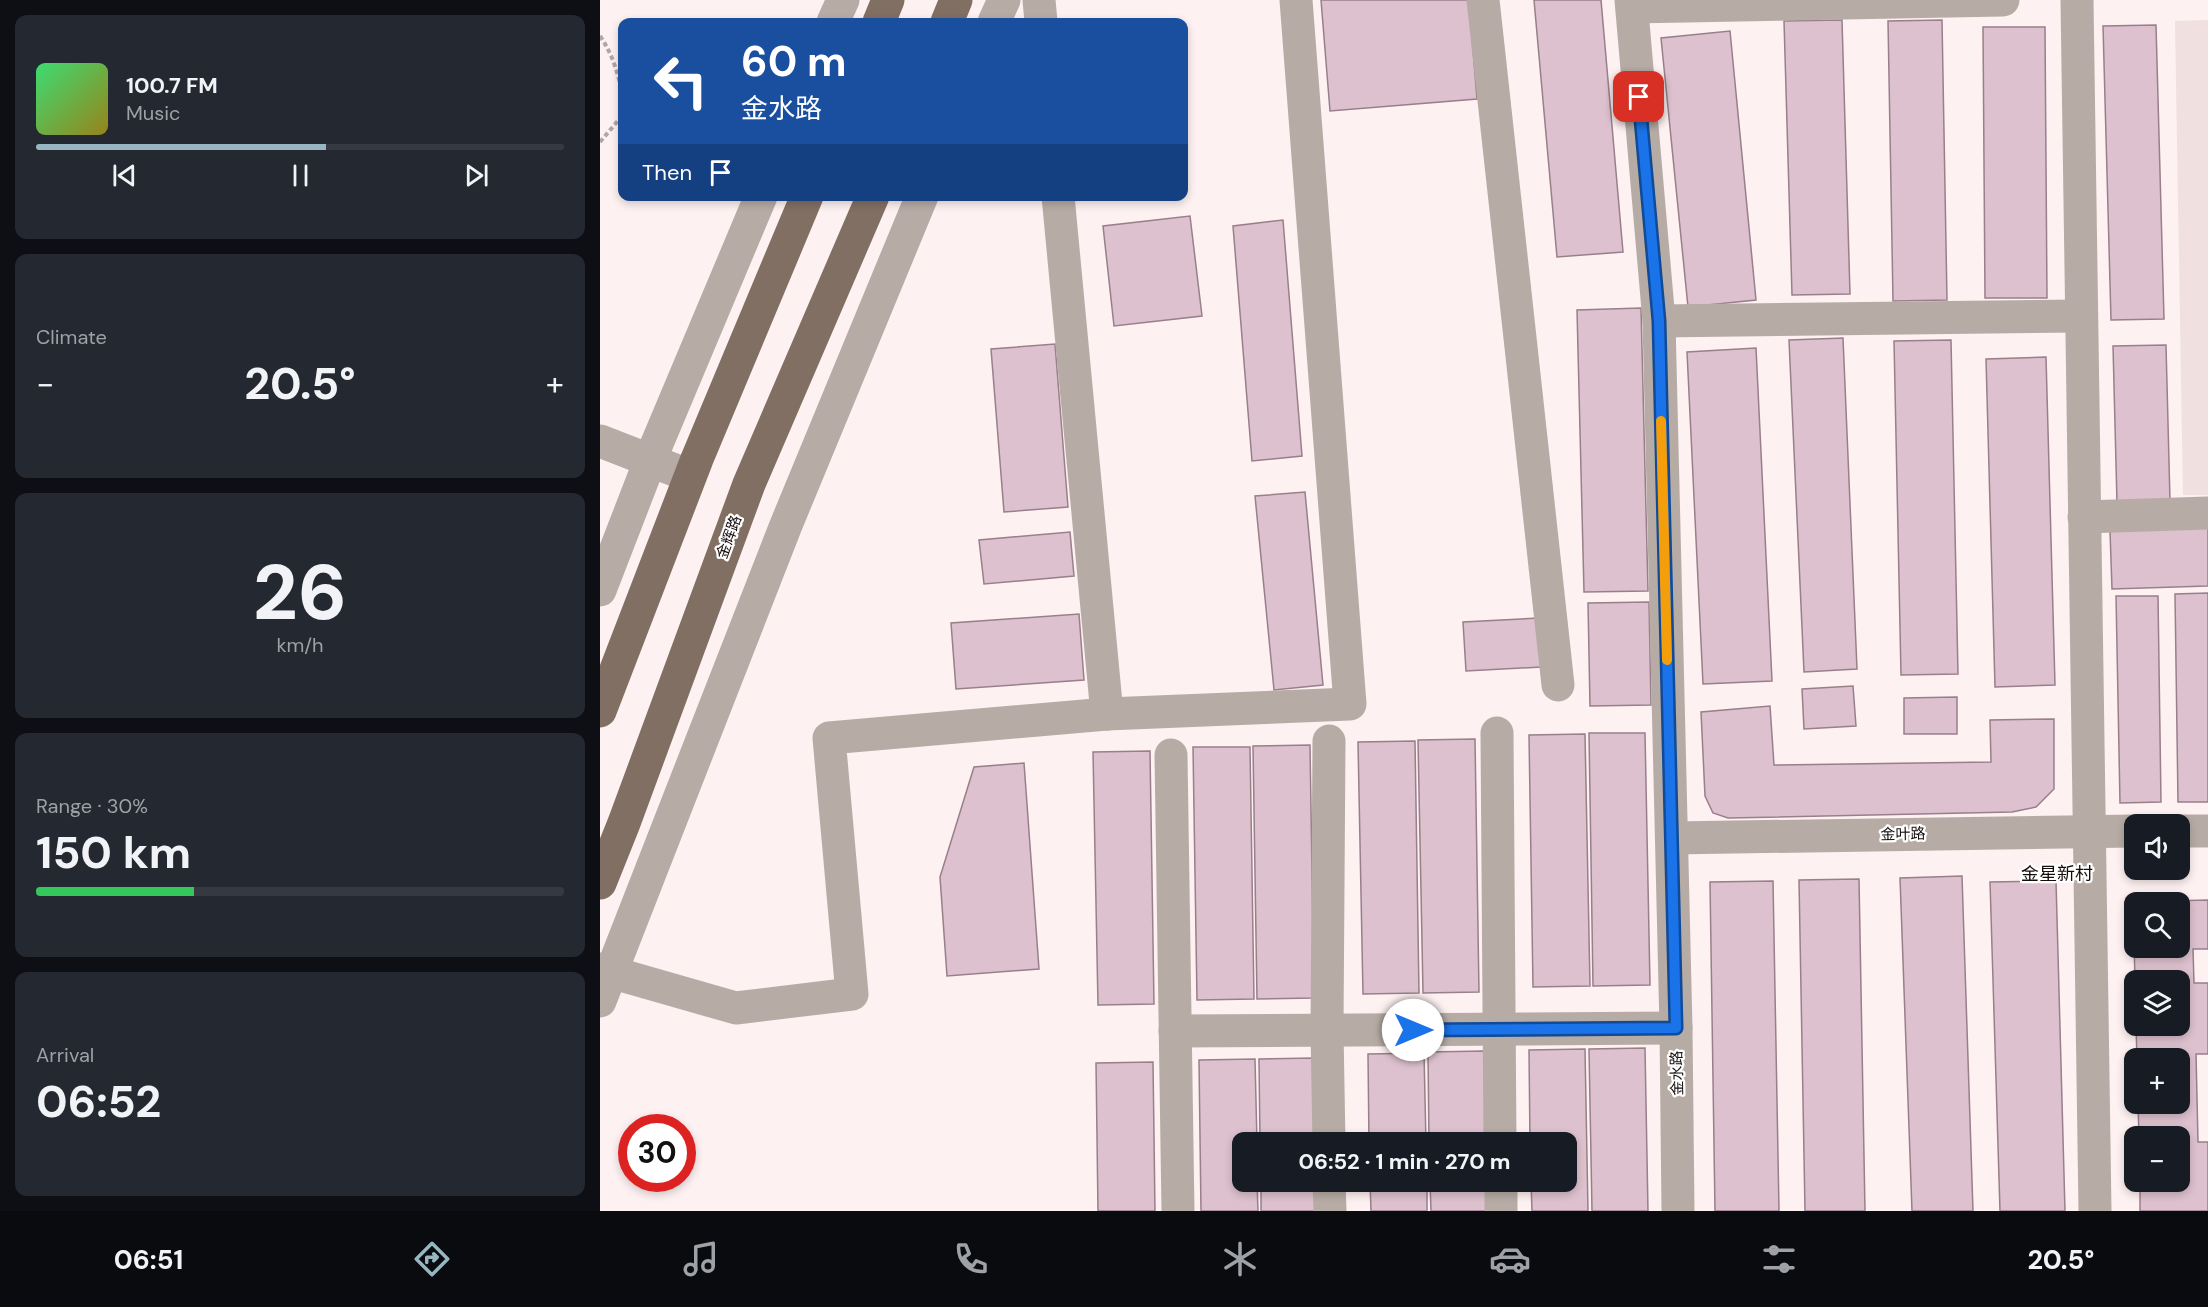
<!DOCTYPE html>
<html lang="en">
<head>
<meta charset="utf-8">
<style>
	body { margin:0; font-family:"DM Sans","Noto Sans SC",sans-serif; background:#242831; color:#f1f3f6; height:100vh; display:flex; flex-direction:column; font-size:22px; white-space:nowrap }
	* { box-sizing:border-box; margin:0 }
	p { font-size:20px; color:#9ea1a6 }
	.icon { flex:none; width:33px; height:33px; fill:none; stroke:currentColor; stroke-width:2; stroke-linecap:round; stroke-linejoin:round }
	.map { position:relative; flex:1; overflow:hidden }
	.drawer { display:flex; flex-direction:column; gap:15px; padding:15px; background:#0d0f14; width:600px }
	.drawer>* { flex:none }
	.hud { position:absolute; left:18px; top:18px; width:570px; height:183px; border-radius:12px; box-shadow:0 3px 9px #0003; background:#1a4fa0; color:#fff; overflow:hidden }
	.buttons { position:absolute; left:1524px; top:814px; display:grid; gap:12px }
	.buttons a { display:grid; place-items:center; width:66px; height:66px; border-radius:12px; background:#171b24; box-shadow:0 3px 9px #0003; font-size:30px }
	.speed { position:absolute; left:18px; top:1114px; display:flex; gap:12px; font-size:30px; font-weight:700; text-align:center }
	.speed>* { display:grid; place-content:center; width:78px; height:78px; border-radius:50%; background:#171b24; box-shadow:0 3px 9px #0003; line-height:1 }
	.speed .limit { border:9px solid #d22; background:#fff; color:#111 }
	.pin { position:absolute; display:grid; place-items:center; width:51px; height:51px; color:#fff; margin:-26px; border-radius:12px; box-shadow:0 3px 9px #0006 }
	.me { position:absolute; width:66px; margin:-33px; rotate:90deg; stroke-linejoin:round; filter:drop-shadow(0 0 4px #0008) }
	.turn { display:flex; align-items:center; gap:21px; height:126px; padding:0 24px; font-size:27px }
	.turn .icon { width:78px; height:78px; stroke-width:2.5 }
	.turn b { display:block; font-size:42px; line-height:51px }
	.then { display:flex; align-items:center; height:57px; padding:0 24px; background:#0003; gap:12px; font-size:22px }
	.big { font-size:45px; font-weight:700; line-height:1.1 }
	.drawer .tile { flex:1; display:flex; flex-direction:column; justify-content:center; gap:9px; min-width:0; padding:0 21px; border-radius:12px; background:#242831 }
	.drawer .dial { align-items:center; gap:0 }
	.dial b { font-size:78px; line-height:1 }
	.song { display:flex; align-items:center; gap:18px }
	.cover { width:72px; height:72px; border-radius:9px; background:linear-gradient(135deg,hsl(140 70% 55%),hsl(50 70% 35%)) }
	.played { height:6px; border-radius:3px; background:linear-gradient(90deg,#98b6c1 55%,#363941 55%) }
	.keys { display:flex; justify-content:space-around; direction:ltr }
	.heat { display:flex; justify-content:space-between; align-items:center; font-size:33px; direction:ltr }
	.charge { height:9px; border-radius:4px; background:linear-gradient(90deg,#34c759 30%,#363941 0) }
	.trip { position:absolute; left:632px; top:1132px; width:345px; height:60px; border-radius:12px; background:#171b24; box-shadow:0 3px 9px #0003; font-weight:700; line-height:60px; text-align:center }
	.tab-bar { display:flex; height:96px; justify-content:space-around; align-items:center; background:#090b0e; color:#9ea1a6 }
	.tab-bar .icon { width:42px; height:42px }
	.tab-bar .on { color:#98b6c1 }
	.tab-bar b { font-size:27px; color:#f1f3f6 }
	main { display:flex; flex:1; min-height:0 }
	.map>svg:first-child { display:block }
	.built { fill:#f0e0df }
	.building { fill:#ddc1ce; stroke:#987f8a; stroke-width:1.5; fill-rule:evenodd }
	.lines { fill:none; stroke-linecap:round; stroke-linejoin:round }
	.path { stroke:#b1a5a5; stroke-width:4; stroke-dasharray:4.5 3; stroke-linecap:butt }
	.minor { stroke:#b7aca5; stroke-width:33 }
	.major { stroke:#826f64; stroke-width:33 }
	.route-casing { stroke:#114b97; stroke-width:15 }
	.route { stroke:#1a73e8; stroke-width:10 }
	.slow { stroke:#f59e0b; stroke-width:10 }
	.labels { text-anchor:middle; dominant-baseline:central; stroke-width:4.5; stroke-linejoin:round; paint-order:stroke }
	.street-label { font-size:15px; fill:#160c0c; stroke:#fff }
	.quarter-label { font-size:18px; fill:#160c0c; stroke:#fff }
</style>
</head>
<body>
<main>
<section class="drawer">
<div class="tile">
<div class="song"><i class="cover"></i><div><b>100.7 FM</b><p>Music</p></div></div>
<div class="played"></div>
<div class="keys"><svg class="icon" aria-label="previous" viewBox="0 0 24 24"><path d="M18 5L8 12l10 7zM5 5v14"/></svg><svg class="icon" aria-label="pause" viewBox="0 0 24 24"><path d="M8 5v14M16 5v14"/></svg><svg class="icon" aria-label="next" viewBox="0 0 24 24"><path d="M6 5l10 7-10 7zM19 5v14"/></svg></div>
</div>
<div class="tile"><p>Climate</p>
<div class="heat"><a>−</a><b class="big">20.5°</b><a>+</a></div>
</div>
<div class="tile dial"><b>26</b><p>km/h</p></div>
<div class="tile"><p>Range · 30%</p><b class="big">150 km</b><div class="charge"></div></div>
<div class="tile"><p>Arrival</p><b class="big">06:52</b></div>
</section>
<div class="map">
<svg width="1608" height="1211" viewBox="0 0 1608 1211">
	<rect width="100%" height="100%" fill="#fef1f1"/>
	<path class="built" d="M1608,20V495H1583L1575,21Z"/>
	<g class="building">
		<path d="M721,0H869L877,99L730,111Z"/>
		<path d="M934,0H1001L1023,252L957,257Z"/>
		<path d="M1242,20L1250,294L1192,295L1184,21Z"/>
		<path d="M1342,20L1347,300L1293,301L1288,21Z"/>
		<path d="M1556,25L1564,319L1511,320L1503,26Z"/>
		<path d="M1383,27H1445L1447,298H1385Z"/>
		<path d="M1130,31L1156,300L1088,307L1061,38Z"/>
		<path d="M590,216L602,316L514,326L503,226Z"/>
		<path d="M683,220L702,456L652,461L633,226Z"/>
		<path d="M1041,308L1048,591L984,592L977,310Z"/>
		<path d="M1243,338L1257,669L1204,672L1189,340Z"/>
		<path d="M1351,340L1358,674L1301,675L1294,341Z"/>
		<path d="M455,344L468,507L404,512L391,349Z"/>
		<path d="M1566,345L1570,501L1517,503L1513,346Z"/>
		<path d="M1156,348L1172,681L1103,684L1087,352Z"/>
		<path d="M1446,357L1455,685L1395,687L1386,359Z"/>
		<path d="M705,492L723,685L674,690L655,496Z"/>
		<path d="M1608,528V586L1512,589L1510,531Z"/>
		<path d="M470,532L474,576L384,584L379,540Z"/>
		<path d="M1608,593V802H1578L1575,594Z"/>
		<path d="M1516,596H1558L1561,802L1520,803Z"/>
		<path d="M1049,602L1051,705L990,706L988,603Z"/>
		<path d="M479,614L484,680L356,689L351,623Z"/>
		<path d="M939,618L941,667L866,671L863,622Z"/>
		<path d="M1253,686L1256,726L1204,729L1202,689Z"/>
		<path d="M1357,697V734H1304V698Z"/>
		<path d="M1170,706L1174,765L1391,762L1390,720L1454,719V789L1436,807L1412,812L1128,818L1113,813L1105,796L1101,712Z"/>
		<path d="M989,733H1045L1050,985L993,986Z"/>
		<path d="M985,734L990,986L933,987L929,735Z"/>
		<path d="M875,739L879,992L823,993L818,740Z"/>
		<path d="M815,741L819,993L763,994L758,742Z"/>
		<path d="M710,745L714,998L657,999L653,746Z"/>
		<path d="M593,747H650L654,999L597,1000Z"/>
		<path d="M550,751L554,1004L498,1005L493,752Z"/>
		<path d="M424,763L439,969L347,976L340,877L374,767Z"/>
		<path d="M1362,876L1373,1211H1312L1300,878Z"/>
		<path d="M1259,879L1265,1211H1205L1199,880Z"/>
		<path d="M1173,881L1179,1211H1115L1110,882Z"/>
		<path d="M1456,881L1465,1211H1400L1390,882Z"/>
		<path d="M1608,900V949H1593L1594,983H1608V1054H1596L1598,1142H1608V1211H1540V1182H1580V1137H1539L1538,1104H1580V1059H1537L1536,1026H1580V981H1535L1533,902ZM1534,903H1580V948H1534Z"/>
		<path d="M1045,1048L1048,1211H992L989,1049Z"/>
		<path d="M985,1049L988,1211H932L931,1182H966V1143H930L929,1050Z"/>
		<path d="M884,1051L886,1143H829L828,1052Z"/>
		<path d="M824,1053L826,1143H769L768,1054Z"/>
		<path d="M715,1058L717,1143H660L659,1059Z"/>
		<path d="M655,1059L657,1143H642V1182H657L658,1211H601L599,1060Z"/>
		<path d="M553,1062L555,1211H498L496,1063Z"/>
		<path d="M661,1182H717L718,1211H661Z"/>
		<path d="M770,1182H827V1211H771Z"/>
		<path d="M830,1182H887V1211H831Z"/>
	</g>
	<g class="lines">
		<g class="path">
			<path d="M0,36C12,53 17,71 22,91"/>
			<path d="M0,142L22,116"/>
		</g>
		<g class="minor">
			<path d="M439,0L441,22"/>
			<path d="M883,0L958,685"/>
			<path d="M1031,0L1059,321L1076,1028L1078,1211"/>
			<path d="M1477,0L1495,1211"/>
			<path d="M1032,7L1403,0"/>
			<path d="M233,22L243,0"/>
			<path d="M394,22L404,0"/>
			<path d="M1059,321L1481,316"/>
			<path d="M0,441L90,476"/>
			<path d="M1484,517L1608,513"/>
			<path d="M0,590L53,453L161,196"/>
			<path d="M507,714L750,704L696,0"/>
			<path d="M897,733L900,1143"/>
			<path d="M571,755L578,1211"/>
			<path d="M1580,831H1608"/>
			<path d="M1072,838L1534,831"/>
			<path d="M0,969L136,1008L252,994L229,738L507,714L458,196"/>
			<path d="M0,1001L186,525L322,196"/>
			<path d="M575,1031L1076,1028"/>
			<path d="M729,1143L727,1030L729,741"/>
			<path d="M729,1182L730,1211"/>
			<path d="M901,1182V1211"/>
		</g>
		<g class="major">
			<path d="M279,22L288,0"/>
			<path d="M347,22L356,0"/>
			<path d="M0,711L97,459L207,196"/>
			<path d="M0,883L24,823L149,484L273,196"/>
		</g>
	</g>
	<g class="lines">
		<g class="route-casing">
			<path id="route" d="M813,1030L1076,1028L1059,321L1039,97"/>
		</g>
		<use href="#route" class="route"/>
		<path class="slow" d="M1061,421L1067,660"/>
	</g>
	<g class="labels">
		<g class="street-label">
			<text transform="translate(129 537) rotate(-70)">金辉路</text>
			<text transform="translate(1303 834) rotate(-1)">金叶路</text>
			<text transform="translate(1077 1073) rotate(-91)">金水路</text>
		</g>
		<g class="quarter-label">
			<text x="1457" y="874">金星新村</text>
		</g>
	</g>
</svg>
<div class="buttons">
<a><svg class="icon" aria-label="sound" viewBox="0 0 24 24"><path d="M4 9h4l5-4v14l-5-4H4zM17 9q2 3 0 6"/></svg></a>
<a><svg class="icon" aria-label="search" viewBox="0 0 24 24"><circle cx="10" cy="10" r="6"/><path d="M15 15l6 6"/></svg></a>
<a><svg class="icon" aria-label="layers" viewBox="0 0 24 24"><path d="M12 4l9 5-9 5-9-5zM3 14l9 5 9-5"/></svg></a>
<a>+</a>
<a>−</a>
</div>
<div class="speed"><div class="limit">30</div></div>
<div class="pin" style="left:1039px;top:97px;background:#d93025"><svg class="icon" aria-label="arrive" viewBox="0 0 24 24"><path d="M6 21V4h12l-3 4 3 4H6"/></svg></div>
<svg class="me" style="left:813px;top:1030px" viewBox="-20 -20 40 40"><circle r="19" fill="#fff"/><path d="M0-13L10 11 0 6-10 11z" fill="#1a73e8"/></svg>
<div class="trip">06:52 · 1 min · 270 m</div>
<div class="hud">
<div class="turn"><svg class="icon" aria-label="left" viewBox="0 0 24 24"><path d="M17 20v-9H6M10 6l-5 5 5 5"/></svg><div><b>60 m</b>金水路</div></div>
<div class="then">Then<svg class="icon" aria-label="arrive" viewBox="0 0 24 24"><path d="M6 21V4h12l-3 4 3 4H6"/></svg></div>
</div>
</div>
</main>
<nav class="tab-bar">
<b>06:51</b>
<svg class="icon on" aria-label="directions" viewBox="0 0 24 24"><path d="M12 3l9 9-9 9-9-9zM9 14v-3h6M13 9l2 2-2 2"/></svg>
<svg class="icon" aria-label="music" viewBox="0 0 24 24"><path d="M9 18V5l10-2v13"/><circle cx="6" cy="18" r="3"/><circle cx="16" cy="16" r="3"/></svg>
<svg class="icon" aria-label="phone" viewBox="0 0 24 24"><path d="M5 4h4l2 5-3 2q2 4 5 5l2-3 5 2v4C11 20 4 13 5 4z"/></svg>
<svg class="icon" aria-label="climate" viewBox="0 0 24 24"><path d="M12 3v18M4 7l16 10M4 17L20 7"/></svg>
<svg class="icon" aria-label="car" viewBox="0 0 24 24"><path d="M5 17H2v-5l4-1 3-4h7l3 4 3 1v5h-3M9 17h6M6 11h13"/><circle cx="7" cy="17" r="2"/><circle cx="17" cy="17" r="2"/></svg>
<svg class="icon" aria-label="filters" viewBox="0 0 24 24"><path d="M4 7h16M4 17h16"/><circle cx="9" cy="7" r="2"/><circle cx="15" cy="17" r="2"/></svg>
<b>20.5°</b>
</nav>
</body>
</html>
